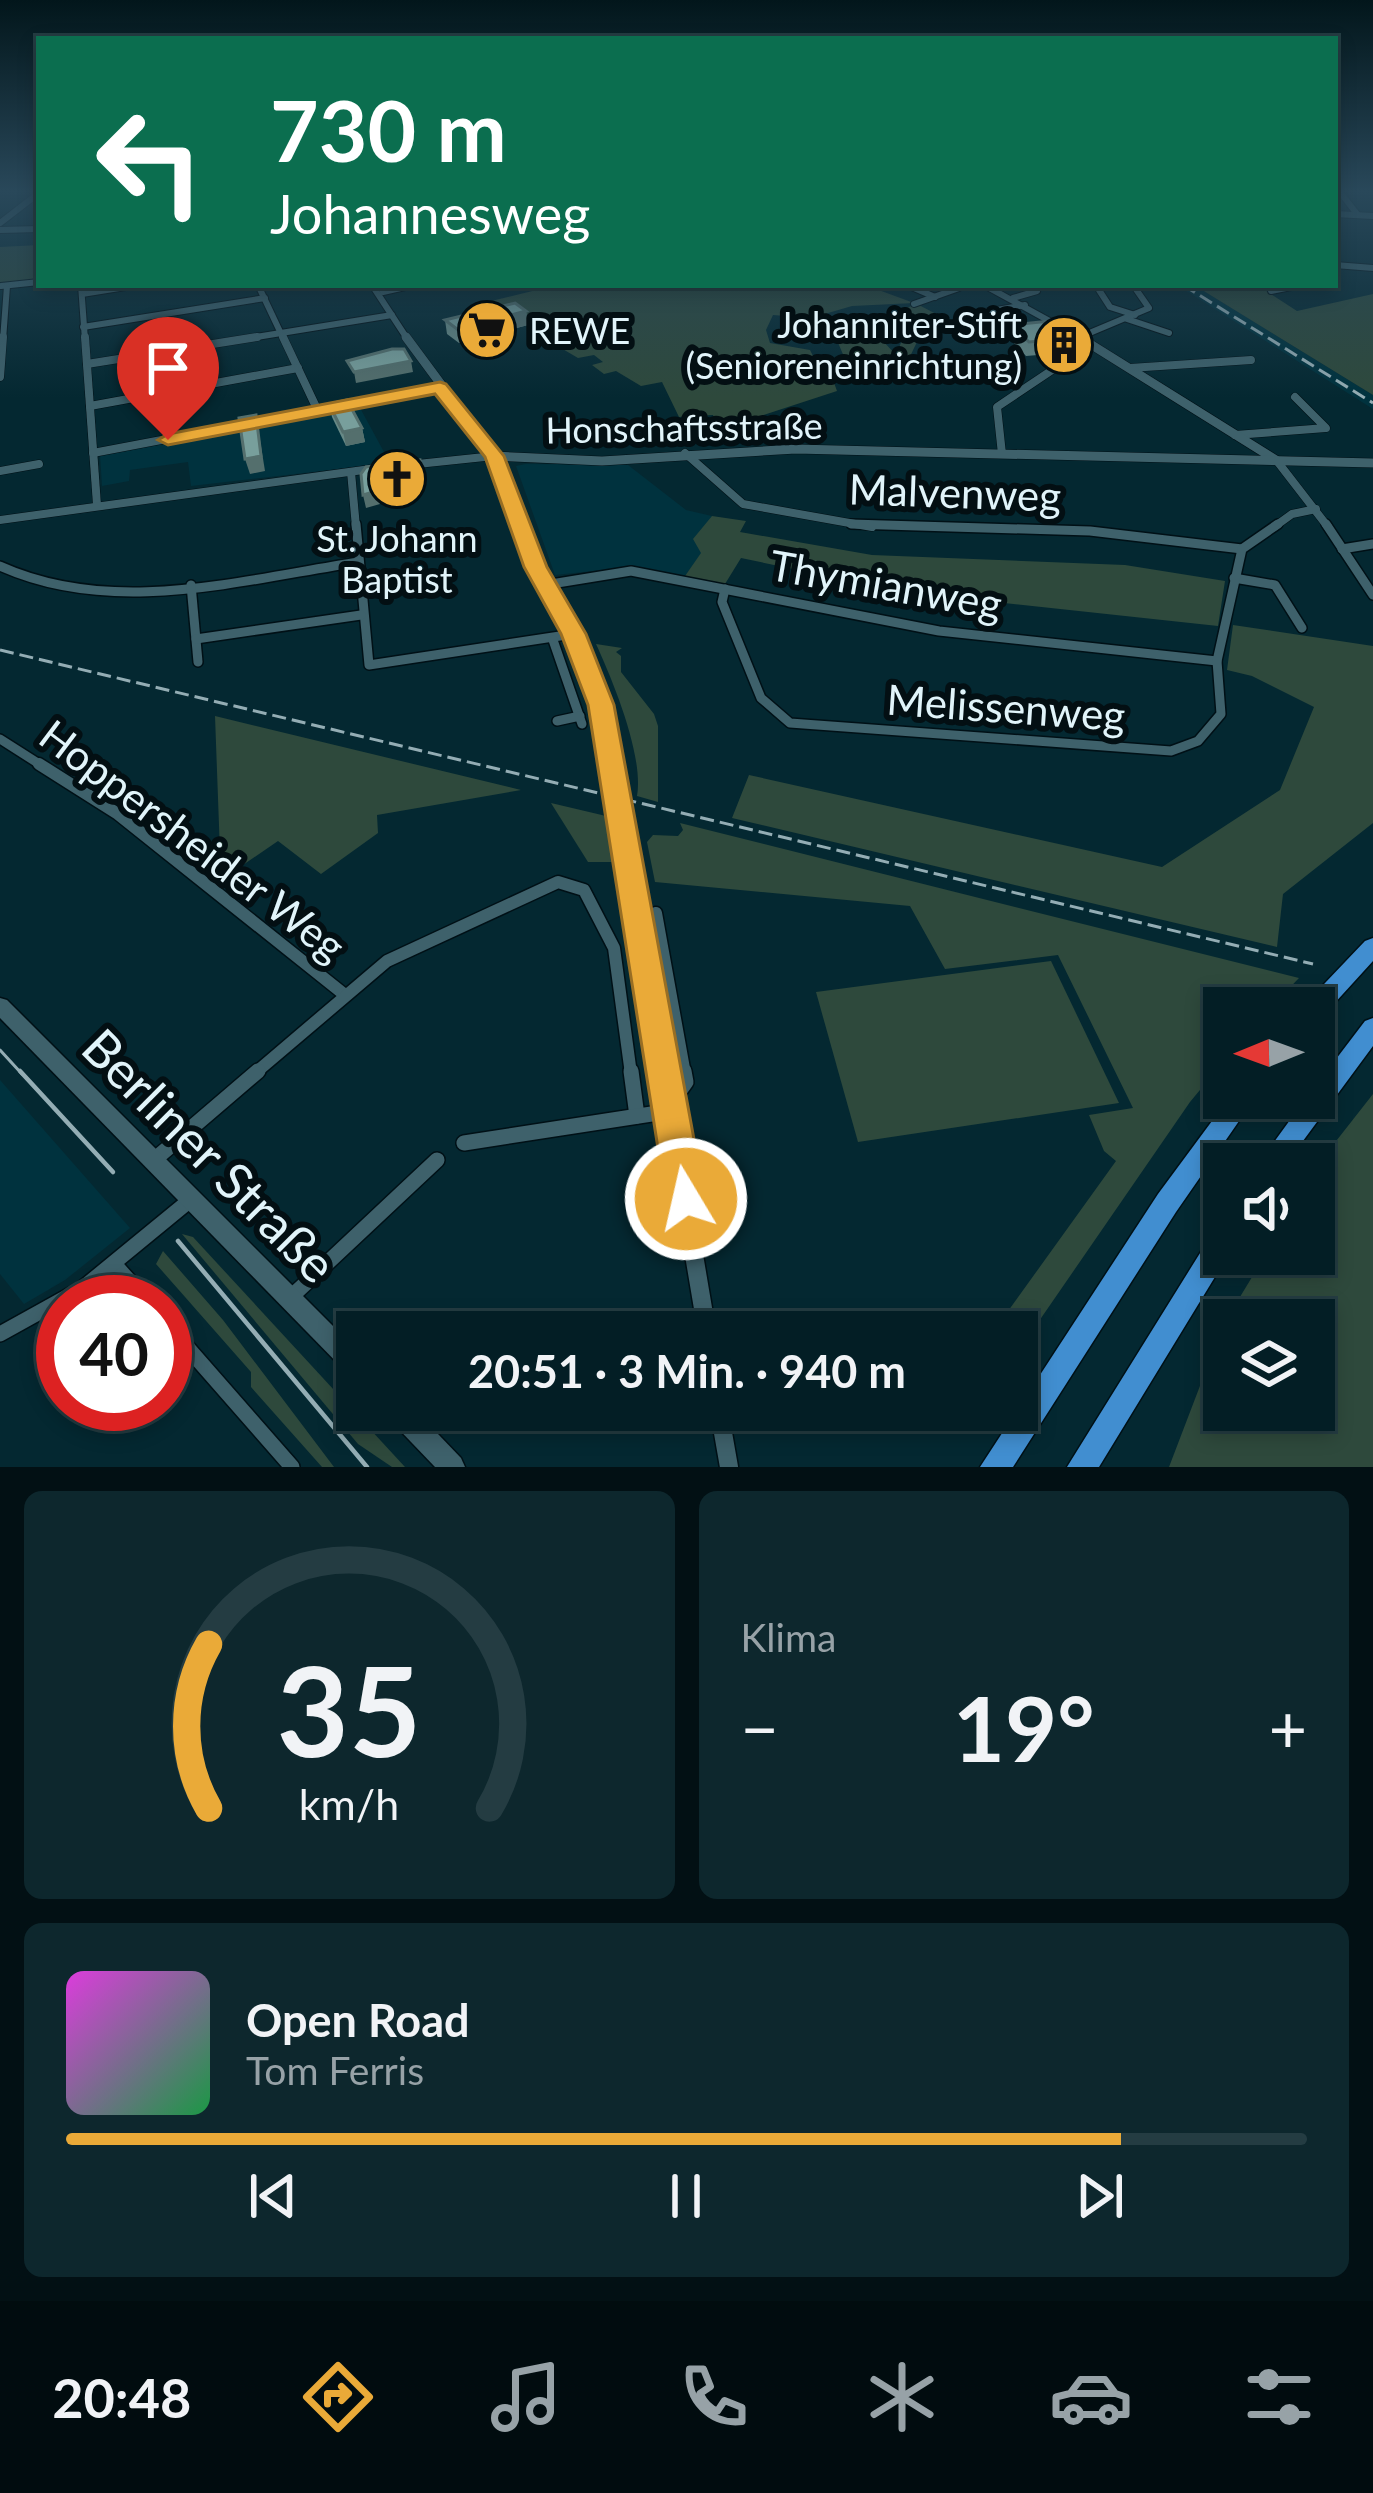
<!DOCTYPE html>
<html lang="de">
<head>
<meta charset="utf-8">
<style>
	body { margin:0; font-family:Lato,sans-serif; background:#0d272d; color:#f1f3f6; height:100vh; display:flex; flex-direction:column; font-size:45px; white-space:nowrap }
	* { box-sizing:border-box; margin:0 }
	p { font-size:39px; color:#97a2a7 }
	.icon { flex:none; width:66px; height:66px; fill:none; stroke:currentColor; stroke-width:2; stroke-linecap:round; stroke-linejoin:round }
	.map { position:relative; height:1467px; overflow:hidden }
	.panel { display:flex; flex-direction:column; gap:24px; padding:24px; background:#021014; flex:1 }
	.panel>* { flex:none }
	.banner { position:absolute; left:36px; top:36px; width:1302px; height:252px; border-radius:0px; box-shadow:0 6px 18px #0003,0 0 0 3px #243c42; background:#0b6e4f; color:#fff; overflow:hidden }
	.needle { width:78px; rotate:269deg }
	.fabs { position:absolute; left:1203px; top:987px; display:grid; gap:24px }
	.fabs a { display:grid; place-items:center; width:132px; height:132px; border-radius:0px; background:#031e25; box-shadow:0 6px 18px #0003,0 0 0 3px #243c42; font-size:60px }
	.speed { position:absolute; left:36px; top:1275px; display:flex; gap:24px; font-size:60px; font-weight:700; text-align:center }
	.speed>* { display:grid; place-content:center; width:156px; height:156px; border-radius:50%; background:#031e25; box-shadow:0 6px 18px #0003,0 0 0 3px #243c42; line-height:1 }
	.speed .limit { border:18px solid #d22; background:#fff; color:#111 }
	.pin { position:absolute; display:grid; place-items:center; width:102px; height:102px; color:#fff; margin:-123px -51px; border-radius:50% 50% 50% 0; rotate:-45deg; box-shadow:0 0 12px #0007 }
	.pin .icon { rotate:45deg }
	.me { position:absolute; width:132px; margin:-66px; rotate:351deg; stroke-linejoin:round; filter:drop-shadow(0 0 9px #0008) }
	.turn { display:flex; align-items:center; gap:42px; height:252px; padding:0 36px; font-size:54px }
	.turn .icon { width:156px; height:156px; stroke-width:2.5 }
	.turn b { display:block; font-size:84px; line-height:102px }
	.big { font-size:90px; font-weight:700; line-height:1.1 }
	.panel .widget { flex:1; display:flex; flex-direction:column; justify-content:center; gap:18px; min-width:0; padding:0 42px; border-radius:18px; background:#0d272d }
	.panel .dial { align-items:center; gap:0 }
	.dial svg { height:312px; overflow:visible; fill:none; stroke:#243c42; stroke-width:7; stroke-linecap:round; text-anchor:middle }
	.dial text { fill:#f1f3f6; stroke:none }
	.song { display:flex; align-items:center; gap:36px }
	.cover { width:144px; height:144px; border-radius:18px; background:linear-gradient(135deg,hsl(300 70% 55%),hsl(140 70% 35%)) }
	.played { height:12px; border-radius:6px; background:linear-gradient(90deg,#eaaa38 85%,#243c42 85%) }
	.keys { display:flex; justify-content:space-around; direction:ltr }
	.heat { display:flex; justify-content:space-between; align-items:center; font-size:66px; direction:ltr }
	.panel .tiles { flex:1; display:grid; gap:24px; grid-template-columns:1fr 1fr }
	.widget:last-child { grid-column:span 2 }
	.trip { position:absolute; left:336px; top:1311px; width:702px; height:120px; border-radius:0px; background:#031e25; box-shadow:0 6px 18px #0003,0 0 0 3px #243c42; font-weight:700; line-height:120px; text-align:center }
	.tabs { display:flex; height:192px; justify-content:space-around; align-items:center; background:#010c0f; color:#97a2a7 }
	.tabs .icon { width:84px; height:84px }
	.tabs .on { color:#eaaa38 }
	.tabs b { font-size:54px; color:#f1f3f6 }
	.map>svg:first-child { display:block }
	.built { fill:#00323e }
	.green { fill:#2e493c }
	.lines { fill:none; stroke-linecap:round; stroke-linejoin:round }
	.minor-far4-casing { stroke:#001016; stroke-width:8 }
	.minor-far3-casing { stroke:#001016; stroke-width:9 }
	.minor-far2-casing { stroke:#001016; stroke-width:12 }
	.minor-far1-casing { stroke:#001016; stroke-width:15 }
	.minor-casing { stroke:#001016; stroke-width:18 }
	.tertiary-far4-casing { stroke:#001016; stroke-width:8 }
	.tertiary-far3-casing { stroke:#001016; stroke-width:10 }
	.tertiary-far2-casing { stroke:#001016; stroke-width:14 }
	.tertiary-far1-casing { stroke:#001016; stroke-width:16 }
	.tertiary-casing { stroke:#001016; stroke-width:21 }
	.secondary-casing { stroke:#001016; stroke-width:3 }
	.motorway-casing { stroke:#001016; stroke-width:3 }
	.minor-far4 { stroke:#3e616b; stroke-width:6 }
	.minor-far3 { stroke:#3e616b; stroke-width:8 }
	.minor-far2 { stroke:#3e616b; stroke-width:9 }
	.minor-far1 { stroke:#3e616b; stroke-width:12 }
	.minor { stroke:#3e616b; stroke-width:15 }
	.tertiary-far4 { stroke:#3e616b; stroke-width:6 }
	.tertiary-far3 { stroke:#3e616b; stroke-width:9 }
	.tertiary-far2 { stroke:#3e616b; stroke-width:10 }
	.tertiary-far1 { stroke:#3e616b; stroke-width:14 }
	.tertiary { stroke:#3e616b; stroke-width:18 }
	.secondary { fill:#3e616b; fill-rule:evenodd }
	.motorway { fill:#418ed0; fill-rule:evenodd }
	.tram-far1 { stroke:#94adb4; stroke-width:3 }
	.tram { stroke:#94adb4; stroke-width:4.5 }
	.rail { stroke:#94adb4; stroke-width:3; stroke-dasharray:14 6; stroke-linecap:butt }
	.wall { fill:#678986 }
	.shaded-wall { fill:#546f6d }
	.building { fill:#789f9c; stroke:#546f6d; stroke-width:3 }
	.route { fill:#eaaa38; stroke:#986e24; stroke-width:3 }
	.labels { text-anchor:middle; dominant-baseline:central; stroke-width:12; stroke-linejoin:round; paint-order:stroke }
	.far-poi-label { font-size:36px; fill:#e1f4fa; stroke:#030f13; text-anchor:end }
	.far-street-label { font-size:36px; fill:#e1f4fa; stroke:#030f13 }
	.street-label { font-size:42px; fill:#e1f4fa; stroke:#030f13 }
	.near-street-label { font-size:51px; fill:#e1f4fa; stroke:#030f13 }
</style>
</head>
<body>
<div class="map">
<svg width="1373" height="1467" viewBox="0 0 1373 1467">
	<rect width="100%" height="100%" fill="#042831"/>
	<g class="built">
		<path d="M1177,285H1194L1373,395V409Z"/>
		<path d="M359,406L390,463L191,486L188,462L130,470L129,481L102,486L100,455Z"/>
		<path d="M526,464L628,465L686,510L712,516L699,538L702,553L685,576L631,567L555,575L516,466Z"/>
		<path d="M0,1080L130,1228L65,1280L24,1304L0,1274Z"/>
	</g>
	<g class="green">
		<path d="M39,245V280L0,285V247Z"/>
		<path d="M557,285H865L914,303L852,306L811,318L773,315L766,330L770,343L810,350L816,362L845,359L836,338L857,332L870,341L882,340L896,355L911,318L901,310L917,304L940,316L928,319L903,371L832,377L837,391L717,430L713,415L679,417L662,382L641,386L616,371L604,374L592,365L603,362L594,355L578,358L532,331L545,328L525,314L509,319L487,302Z"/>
		<path d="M1194,285H1257L1297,311L1373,294V395Z"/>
		<path d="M712,516L746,521L740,532L872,555L1125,565L1225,581L1218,626L903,592L741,558L725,584L685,576L701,553L693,539Z"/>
		<path d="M1233,625L1373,646V823L1283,894L1277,947L732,818L749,775L1162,867L1280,790L1314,707L1252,676L1227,670Z"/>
		<path d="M596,644L622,648L616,652L621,656V672L654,714L658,726V802L637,796C644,756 613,681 596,644Z"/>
		<path d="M215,716L521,790L377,815L378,833L321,874L278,841L221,880Z"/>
		<path d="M551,803L606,816L612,862H588Z"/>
		<path d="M680,823L1299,978L1270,1008H1224V1061L1190,1102L1017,1353V1332H993L1116,1161L1104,1151L1089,1115L1133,1108L1058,955L945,969L910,906L655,882L647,842L653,835L678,836L683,830Z"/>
		<path d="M1051,961L1119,1103L858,1142L816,992Z"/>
		<path d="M1373,1094V1467H1169L1224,1323V1410H1314V1320H1226L1266,1254H1314V1180L1326,1169L1333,1145Z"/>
		<path d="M182,1234L193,1237L405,1467H392L358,1444Z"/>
		<path d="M163,1251L223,1320L334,1467H322L251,1387V1372L156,1264Z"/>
	</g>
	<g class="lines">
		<g class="minor-far4-casing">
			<g id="minor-far4">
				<path d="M1340,192L1357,214"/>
				<path d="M1335,214L1373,216"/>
				<path d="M0,223L39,193"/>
				<path d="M0,230L39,229"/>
				<path d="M1335,265L1373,268"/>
				<path d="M81,285L85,340"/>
				<path d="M258,285L284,340"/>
				<path d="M468,285H484"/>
				<path d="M907,285L935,297"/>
				<path d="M1103,285L1099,290L1110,307L1135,315"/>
				<path d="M1,286L39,282"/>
				<path d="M1271,291L1301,285"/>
				<path d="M383,292L414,285"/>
				<path d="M82,294L138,285"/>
				<path d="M1013,298L1037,291"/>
				<path d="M914,304L959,288"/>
				<path d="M1127,319L1169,333"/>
				<path d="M83,327L265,298"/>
				<path d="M963,337L962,316L1025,305"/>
				<path d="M1080,337L1149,308L1133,285"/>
				<path d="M3,340L7,286"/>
				<path d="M238,340L392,315"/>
			</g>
		</g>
		<g class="minor-far3-casing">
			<g id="minor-far3">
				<path d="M85,337L97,505"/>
				<path d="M283,337L318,411"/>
				<path d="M87,364L257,337"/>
				<path d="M1130,368L1251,360"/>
				<path d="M0,377L3,337"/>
				<path d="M90,406L298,368"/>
				<path d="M1235,435L1326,428L1295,397"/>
				<path d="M93,453L440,387"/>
				<path d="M685,453L743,504L872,527"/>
				<path d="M1002,454L997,407L1091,344"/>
				<path d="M1277,461L1328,527"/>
				<path d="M408,465L494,456"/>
				<path d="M0,471L39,464"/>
				<path d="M351,472L356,527"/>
				<path d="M0,520L378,468"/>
				<path d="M1274,527L1292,514L1316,509"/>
			</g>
		</g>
		<g class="minor-far2-casing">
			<g id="minor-far2">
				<path d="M356,524L369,665L573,634"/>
				<path d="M851,524L1090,531L1242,549"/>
				<path d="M1326,524L1373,595"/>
				<path d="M1342,549L1373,544"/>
				<path d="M0,566C113,617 241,580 359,562"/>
				<path d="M1234,578L1275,585L1302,628"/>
				<path d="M191,585L198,662"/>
				<path d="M545,585L631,571L939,631L1217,661"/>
				<path d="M725,589L722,602L761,698L790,723L1171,751L1198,741L1221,714L1217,661L1242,549L1278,524"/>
				<path d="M196,639L361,615"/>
				<path d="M553,640L582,724"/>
				<path d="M557,721L580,716"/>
				<path d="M0,739L44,767"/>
			</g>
		</g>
		<g class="minor-far1-casing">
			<g id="minor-far1">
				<path d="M39,764L118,814L345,995"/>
				<path d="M656,913L685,1074"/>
				<path d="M254,1074L387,961L558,882L584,890L614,948L631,1074"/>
			</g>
		</g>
		<g class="minor-casing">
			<g id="minor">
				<path d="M631,1071L637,1116"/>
				<path d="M668,1091L681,1089L686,1082L684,1071"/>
				<path d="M464,1143L671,1111"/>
				<path d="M154,1160L258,1071"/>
				<path d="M115,1265L148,1302"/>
				<path d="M291,1297L437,1160"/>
				<path d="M165,1322L292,1467"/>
				<path d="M0,1334L83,1288L189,1201"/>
			</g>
		</g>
		<g class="tertiary-far4-casing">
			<g id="tertiary-far4">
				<path d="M372,285L408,340"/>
				<path d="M984,285L1084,340"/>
			</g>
		</g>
		<g class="tertiary-far3-casing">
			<g id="tertiary-far3">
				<path d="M406,337L497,460L521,527"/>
				<path d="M1079,337L1276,460"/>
				<path d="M494,456L602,461L796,449L1373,463"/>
			</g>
		</g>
		<g class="tertiary-far2-casing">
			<path id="tertiary-far2" d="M520,524C538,571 566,612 585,658C599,694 605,729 611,767"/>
		</g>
		<g class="tertiary-far1-casing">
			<path id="tertiary-far1" d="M611,764L663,1074"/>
		</g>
		<g class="tertiary-casing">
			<g id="tertiary">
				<path d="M663,1071L707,1332"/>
				<path d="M719,1410L729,1467"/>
			</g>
		</g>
		<g class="secondary-casing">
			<g id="secondary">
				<path d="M0,998L7,1000L357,1350V1379L349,1375L0,1018Z"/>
				<path d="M386,1410H415L461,1458L465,1467H435L389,1419Z"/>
			</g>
		</g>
		<g class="motorway-casing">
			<g id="motorway">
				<path d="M1373,938V961L1322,1017L1314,1020V1008H1304L1306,1003L1365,941Z"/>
				<path d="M1373,1018V1046L1286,1164H1258L1306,1098H1314V1088L1365,1021Z"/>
				<path d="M1229,1098H1255L1176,1212L1013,1467H980L1158,1194Z"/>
				<path d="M1224,1225V1254H1229L1099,1467H1067L1215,1229Z"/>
			</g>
		</g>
		<use href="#minor-far4" class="minor-far4"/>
		<use href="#minor-far3" class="minor-far3"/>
		<use href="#minor-far2" class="minor-far2"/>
		<use href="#minor-far1" class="minor-far1"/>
		<use href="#minor" class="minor"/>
		<use href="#tertiary-far4" class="tertiary-far4"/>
		<use href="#tertiary-far3" class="tertiary-far3"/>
		<use href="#tertiary-far2" class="tertiary-far2"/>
		<use href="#tertiary-far1" class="tertiary-far1"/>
		<use href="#tertiary" class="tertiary"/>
		<use href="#secondary" class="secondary"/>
		<use href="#motorway" class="motorway"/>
		<path class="tram-far1" d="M0,1050L22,1074"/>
		<g class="tram">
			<path d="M20,1071L113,1172"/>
			<path d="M178,1241L367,1467"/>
		</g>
		<g class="rail">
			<path d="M1183,285L1373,403"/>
			<path d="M0,650L1313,964"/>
		</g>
	</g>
	<g class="wall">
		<path d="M526,311L528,325L459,343L447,334L445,320Z"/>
		<path d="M1012,325L1078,331L1074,345L1062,353L1026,356L1010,339Z"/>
		<path d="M329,404L362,428L365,442L346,446L332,417Z"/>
		<path d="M779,1410H870L869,1413L805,1425L804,1430L784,1434Z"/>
	</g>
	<g class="shaded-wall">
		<path d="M526,311L528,325L459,343L457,329Z"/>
		<path d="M1078,331L1074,345L1062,353L1065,339Z"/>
		<path d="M411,361L413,372L356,383L354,372Z"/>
		<path d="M256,415L265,471L250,474L245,459Z"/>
		<path d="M362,428L365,442L346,446L343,432Z"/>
		<path d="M421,467L424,480L378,489L380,504L366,508L363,495L375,476Z"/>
	</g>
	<g class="building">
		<path d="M515,303L526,311L457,329L445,320Z"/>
		<path d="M1060,320L1078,331L1065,339L1029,342L1012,325Z"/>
		<path d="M392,349H404L411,361L354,372L347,361Z"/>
		<path d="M347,400L362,428L343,432L329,404Z"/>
		<path d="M256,415L261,456L245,459L239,418Z"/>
		<path d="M420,460L421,467L375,476L377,491L363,495L361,474L366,467Z"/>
		<path d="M781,1410H850L804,1419L805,1424L785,1428Z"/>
	</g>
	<linearGradient id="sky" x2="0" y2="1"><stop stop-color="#02161b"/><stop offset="0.48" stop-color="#29485a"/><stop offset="1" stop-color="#29485a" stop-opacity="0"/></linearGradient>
	<rect width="1373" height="398" fill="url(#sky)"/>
	<path class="route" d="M440,382L446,384L504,456L547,567L586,634L614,705L705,1199L699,1213L686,1218L672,1213L666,1199L588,705L561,634L524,567L485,457L435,394L168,445L158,440L168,434Z"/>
	<defs>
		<g id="supermarket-disc" transform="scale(3)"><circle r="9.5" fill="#eaaa38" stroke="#030f13"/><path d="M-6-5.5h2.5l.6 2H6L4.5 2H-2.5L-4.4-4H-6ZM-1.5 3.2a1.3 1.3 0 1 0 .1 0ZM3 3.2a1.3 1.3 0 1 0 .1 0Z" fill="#111"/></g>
		<g id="building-disc" transform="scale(3)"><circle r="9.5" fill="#eaaa38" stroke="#030f13"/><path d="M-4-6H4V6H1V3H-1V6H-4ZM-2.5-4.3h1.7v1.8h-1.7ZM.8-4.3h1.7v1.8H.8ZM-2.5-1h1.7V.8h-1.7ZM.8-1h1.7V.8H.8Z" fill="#111"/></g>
		<g id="church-disc" transform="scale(3)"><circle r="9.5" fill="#eaaa38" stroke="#030f13"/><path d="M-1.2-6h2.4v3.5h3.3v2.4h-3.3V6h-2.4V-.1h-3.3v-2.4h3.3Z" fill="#111"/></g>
	</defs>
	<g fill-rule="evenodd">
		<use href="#supermarket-disc" x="487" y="330"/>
		<use href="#building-disc" x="1064" y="345"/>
		<use href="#church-disc" x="397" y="479"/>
	</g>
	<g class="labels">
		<g class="far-poi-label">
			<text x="1022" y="324">Johanniter-Stift<tspan x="1022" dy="41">(Senioreneinrichtung)</tspan></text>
			<text x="529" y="330" text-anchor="start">REWE</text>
			<text x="397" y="538" text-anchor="middle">St. Johann<tspan x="397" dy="41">Baptist</tspan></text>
		</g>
		<g class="far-street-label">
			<text transform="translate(684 427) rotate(-1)">Honschaftsstraße</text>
		</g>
		<g class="street-label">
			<text transform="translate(955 492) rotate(2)">Malvenweg</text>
			<text transform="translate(886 584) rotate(10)">Thymianweg</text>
			<text transform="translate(1006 707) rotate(4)">Melissenweg</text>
			<text transform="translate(193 840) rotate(37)">Hoppersheider Weg</text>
		</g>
		<g class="near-street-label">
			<text transform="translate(210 1155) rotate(45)">Berliner Straße</text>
		</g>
	</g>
</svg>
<div class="fabs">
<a><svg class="needle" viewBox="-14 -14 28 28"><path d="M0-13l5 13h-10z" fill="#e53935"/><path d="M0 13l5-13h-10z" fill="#97a2a7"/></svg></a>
<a><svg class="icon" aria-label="sound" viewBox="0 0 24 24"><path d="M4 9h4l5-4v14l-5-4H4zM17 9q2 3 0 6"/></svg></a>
<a><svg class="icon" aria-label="layers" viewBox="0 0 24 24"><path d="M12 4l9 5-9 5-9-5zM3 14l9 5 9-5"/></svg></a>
</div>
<div class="speed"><div class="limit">40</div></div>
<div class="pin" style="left:168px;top:440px;background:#d93025"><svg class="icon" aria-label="arrive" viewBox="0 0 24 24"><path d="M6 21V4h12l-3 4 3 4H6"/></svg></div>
<svg class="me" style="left:686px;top:1199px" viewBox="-20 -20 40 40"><circle r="17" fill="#eaaa38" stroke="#fff" stroke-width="3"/><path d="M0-11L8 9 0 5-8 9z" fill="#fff"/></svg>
<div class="trip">20:51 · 3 Min. · 940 m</div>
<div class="banner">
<div class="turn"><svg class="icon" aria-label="left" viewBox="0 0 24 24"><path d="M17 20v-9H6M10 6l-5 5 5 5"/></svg><div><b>730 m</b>Johannesweg</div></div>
</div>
</div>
<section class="panel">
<div class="tiles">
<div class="widget dial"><svg viewBox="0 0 100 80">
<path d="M14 69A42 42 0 1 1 86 69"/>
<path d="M14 69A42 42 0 0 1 14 27" stroke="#eaaa38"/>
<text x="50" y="56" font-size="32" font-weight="700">35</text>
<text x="50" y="72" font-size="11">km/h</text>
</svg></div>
<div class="widget"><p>Klima</p>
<div class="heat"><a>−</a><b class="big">19°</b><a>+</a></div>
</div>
<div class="widget">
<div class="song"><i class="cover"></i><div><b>Open Road</b><p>Tom Ferris</p></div></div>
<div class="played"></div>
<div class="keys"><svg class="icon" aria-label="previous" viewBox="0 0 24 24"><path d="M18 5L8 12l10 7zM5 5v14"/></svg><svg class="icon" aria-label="pause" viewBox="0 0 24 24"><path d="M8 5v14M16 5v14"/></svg><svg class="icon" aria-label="next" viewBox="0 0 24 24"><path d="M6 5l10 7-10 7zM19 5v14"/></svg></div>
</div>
</div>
</section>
<nav class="tabs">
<b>20:48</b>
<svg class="icon on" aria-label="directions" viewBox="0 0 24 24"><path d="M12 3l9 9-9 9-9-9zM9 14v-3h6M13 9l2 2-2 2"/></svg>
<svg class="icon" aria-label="music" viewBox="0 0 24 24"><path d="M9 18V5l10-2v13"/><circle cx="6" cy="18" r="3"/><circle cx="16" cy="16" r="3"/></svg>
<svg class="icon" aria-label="phone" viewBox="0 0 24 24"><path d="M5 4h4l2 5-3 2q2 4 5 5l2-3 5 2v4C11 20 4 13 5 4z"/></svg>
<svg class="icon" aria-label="climate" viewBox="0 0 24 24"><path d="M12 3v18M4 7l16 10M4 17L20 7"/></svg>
<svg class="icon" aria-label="car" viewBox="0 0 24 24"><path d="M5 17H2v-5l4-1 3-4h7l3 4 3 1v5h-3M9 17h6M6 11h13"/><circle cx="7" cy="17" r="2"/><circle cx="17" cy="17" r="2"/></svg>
<svg class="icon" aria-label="filters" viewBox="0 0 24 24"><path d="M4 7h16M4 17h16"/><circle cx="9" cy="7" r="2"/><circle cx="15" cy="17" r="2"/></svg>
</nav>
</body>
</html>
